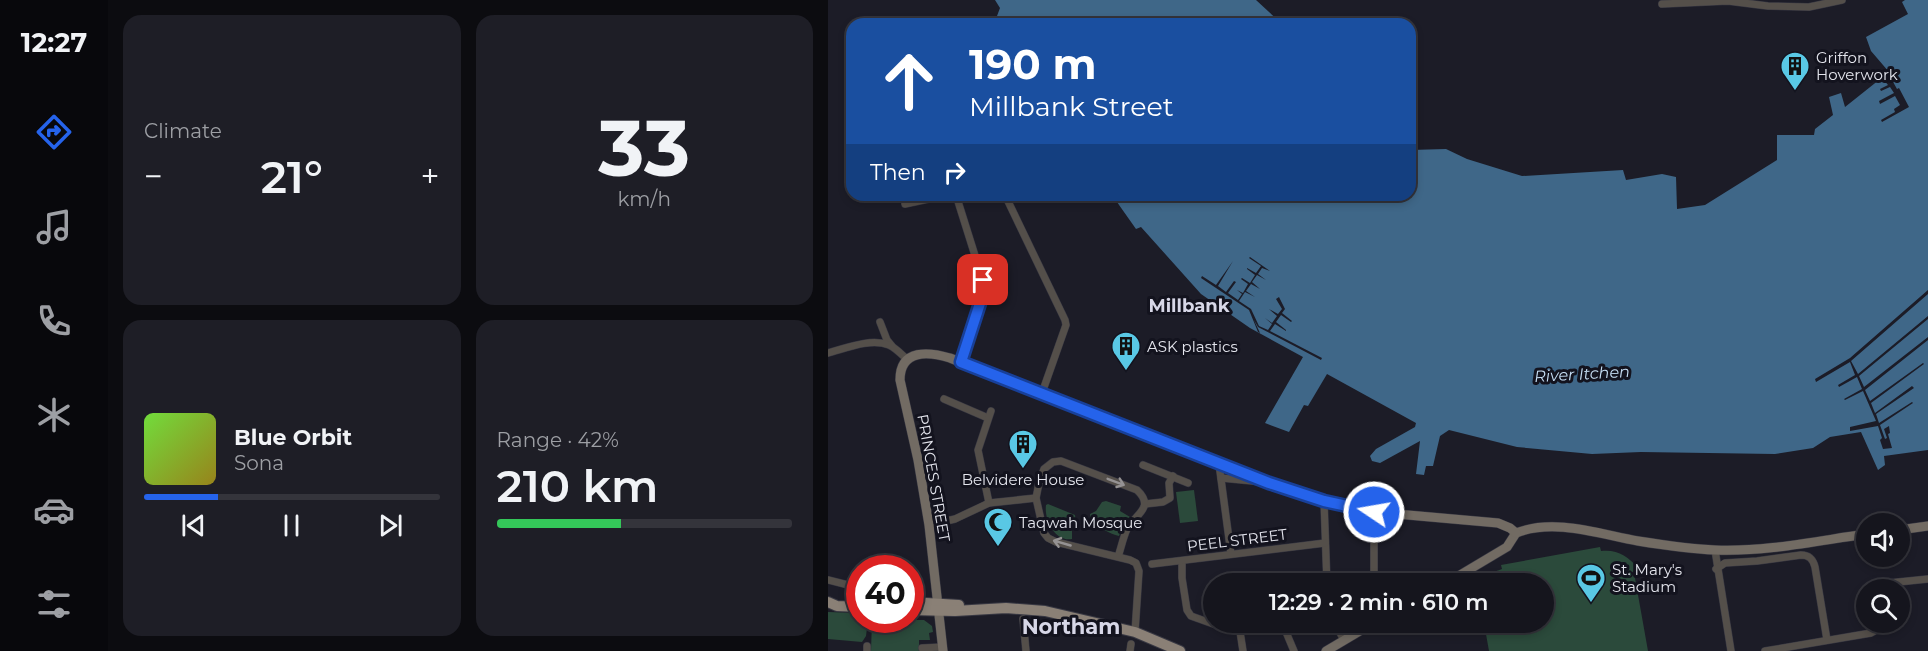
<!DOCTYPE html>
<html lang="en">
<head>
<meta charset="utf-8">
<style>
	body { margin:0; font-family:Montserrat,sans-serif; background:#1e1e26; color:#f1f3f6; height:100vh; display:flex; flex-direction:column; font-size:22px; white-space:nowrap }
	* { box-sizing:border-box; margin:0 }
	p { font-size:20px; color:#9d9fa4 }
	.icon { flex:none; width:33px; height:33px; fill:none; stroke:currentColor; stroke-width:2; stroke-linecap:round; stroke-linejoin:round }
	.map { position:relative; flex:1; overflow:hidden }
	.panel { display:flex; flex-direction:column; gap:15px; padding:15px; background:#0c0c10; width:720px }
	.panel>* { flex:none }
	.hud { position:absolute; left:18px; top:18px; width:570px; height:183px; border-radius:18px; box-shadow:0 3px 9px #0003,0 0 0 2px #34343b; background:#1a4fa0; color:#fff; overflow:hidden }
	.tools { position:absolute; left:1028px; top:513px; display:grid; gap:12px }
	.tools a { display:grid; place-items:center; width:54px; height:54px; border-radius:50%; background:#15151d; box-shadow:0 3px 9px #0003,0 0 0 2px #34343b; font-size:30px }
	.speed { position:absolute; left:18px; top:555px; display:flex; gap:12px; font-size:30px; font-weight:700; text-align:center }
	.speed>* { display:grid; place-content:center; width:78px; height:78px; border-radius:50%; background:#15151d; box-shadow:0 3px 9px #0003,0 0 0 2px #34343b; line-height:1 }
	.speed .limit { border:9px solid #d22; background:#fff; color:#111 }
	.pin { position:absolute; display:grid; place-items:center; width:51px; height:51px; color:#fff; margin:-26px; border-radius:12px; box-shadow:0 3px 9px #0006 }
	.me { position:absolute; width:66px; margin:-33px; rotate:282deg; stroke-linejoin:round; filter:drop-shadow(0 0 4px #0008) }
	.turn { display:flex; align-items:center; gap:21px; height:126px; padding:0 24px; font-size:27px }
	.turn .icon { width:78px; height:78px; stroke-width:2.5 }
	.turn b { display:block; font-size:42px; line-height:51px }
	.then { display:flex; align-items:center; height:57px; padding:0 24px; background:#0003; gap:12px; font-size:22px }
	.big { font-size:45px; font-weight:600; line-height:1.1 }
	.panel .card { flex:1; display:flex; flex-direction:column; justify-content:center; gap:9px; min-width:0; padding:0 21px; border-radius:18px; background:#1e1e26 }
	.panel .dial { align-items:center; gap:0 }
	.dial b { font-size:78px; line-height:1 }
	.song { display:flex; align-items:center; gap:18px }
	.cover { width:72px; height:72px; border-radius:9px; background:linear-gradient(135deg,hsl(100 70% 55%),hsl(50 70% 35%)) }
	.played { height:6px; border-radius:3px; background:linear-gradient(90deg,#2563eb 25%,#34343b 25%) }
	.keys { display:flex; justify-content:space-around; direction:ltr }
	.heat { display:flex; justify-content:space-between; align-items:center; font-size:33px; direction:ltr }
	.charge { height:9px; border-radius:4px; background:linear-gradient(90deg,#34c759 42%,#34343b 0) }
	.panel .tiles { flex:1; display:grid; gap:15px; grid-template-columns:repeat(2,1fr) }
	.trip { position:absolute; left:375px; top:573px; width:351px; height:60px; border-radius:30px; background:#15151d; box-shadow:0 3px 9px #0003,0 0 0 2px #34343b; font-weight:600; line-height:60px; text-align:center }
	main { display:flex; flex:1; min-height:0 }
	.tabs { display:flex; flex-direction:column; width:108px; justify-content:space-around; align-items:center; background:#08080c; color:#9d9fa4 }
	.tabs .icon { width:42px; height:42px }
	.tabs .selected { color:#2563eb }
	.tabs b { font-size:27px; color:#f1f3f6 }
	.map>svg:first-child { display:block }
	.green { fill:#2b4a3b }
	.water { fill:#3f6788 }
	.pier { fill:#1c1c27 }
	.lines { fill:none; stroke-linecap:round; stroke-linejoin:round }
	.street-casing { stroke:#383843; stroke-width:8 }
	.secondary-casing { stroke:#383843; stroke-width:10 }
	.primary-casing { stroke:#383843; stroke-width:12 }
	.street { stroke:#544f4a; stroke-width:7 }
	.secondary { stroke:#726b63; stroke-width:9 }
	.primary { stroke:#8a8076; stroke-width:10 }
	.oneway { stroke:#959293 }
	.route-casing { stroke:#184099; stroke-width:15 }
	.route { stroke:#2563eb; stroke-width:10 }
	.labels { text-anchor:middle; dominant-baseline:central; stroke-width:6; stroke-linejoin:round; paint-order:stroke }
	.poi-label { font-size:15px; fill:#e4e5ed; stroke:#13131e; text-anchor:start }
	.street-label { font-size:15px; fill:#e4e5ed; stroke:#13131e }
	.water-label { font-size:16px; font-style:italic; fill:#c6def4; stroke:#13131e }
	.quarter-label { font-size:18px; font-weight:bold; fill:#d7d7e7; stroke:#13131e }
	.district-label { font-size:21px; font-weight:bold; fill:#d7d7e7; stroke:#13131e }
</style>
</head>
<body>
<main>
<nav class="tabs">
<b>12:27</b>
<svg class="icon selected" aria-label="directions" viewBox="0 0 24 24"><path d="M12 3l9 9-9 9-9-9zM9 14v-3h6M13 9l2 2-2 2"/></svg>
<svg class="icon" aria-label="music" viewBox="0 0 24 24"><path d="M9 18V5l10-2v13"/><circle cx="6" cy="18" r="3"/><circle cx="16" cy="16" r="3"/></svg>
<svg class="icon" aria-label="phone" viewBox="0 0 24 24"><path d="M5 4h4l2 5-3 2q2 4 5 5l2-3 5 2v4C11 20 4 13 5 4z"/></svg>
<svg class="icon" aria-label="climate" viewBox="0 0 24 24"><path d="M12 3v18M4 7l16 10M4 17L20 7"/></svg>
<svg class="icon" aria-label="car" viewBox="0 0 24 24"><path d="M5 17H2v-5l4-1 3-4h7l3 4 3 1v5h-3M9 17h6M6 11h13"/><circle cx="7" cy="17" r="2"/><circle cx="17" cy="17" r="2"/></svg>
<svg class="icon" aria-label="filters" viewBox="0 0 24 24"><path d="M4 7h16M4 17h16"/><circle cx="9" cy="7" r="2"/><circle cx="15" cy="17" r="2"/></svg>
</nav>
<section class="panel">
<div class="tiles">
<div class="card"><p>Climate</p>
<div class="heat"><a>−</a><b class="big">21°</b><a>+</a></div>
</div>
<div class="card dial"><b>33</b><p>km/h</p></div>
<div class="card">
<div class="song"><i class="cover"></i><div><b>Blue Orbit</b><p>Sona</p></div></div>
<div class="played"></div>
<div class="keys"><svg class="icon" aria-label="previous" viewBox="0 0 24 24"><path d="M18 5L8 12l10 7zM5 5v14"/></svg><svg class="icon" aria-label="pause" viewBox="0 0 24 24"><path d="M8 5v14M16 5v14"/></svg><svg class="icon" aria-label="next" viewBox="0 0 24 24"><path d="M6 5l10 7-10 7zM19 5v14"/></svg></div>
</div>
<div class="card"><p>Range · 42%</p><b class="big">210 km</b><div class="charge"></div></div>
</div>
</section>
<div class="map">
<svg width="1100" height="651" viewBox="0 0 1100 651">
	<rect width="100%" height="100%" fill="#1c1c27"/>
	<g class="green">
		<path d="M366,490L370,521L352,523L348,492Z"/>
		<path d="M278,501L293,506L292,511L302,517L294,527L291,536C281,534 274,527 263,525L262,514L268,511L274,502Z"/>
		<path d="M220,504L247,515L248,523L244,524V539C227,542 216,520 218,505Z"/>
		<path d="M772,547L773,551C789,549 800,556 810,568L803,573L807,578L820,651H661L656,623L716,622V584L652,583C658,575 665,572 674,569L673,565Z"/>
		<path d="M0,612L31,613L32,620H40L38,636L34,642L0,639Z"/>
		<path d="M44,620H96L104,626L105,632L101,633L102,640H91V651H43Z"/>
	</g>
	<g class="water">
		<path d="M167,0H428L454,24H166L172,8Z"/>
		<path d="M1077,0H1100V450L1056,456L1057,465L1050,470L1033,432L1002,437L985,448L947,454L813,452L764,454L689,447L621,430L612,436L605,466H598L596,475L588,474L592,441L552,463L544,461L542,456L548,449L587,427L588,423L499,374L480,406L476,405L461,432L437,423L475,357L422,328L373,294L313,227L308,229L284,195H582V150L618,149L639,159L694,176L795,170L798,180L834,174L848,177L849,209L877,205L949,160V135H986L987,129L1005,115L1001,97L1013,93L1017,107L1061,72L1043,51L1038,37L1080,14L1074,2Z"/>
	</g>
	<g class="pier">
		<path d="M1062,72L1064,75L1060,79L1064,80L1069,89L1071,88L1081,107L1054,122L1053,120L1067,112L1066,109L1072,105L1067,96L1052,104L1051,101L1066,93L1062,87L1053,91L1052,89L1060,85L1054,78Z"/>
		<path d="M422,257L442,271L434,268L430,274L438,280L429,275L424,282L432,289L423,284L418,291L427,297L417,292L411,301L423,309L431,326L440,330L444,324L437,318L444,323L449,316L441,309L450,314L454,309L448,299L451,297L457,309L454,313L464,321L463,322L453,315L448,322L458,330V331L447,324L442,331L494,358L493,360L430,327L426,320L432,333L430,332L421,310L373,278L374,276L388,285L405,261L390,286L398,292L406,281L408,282L400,293L410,300L414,294L409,290L415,293L420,284L413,279L414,278L422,283L427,275L419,269V268L428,273L433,266L421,258Z"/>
		<path d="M1100,290V294L1023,361L1030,374L1100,316V319L1031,376L1036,387L1100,337V340L1037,390L1042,401L1095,363L1096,364L1043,403L1047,413L1084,386L1086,388L1048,414L1051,423L1084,402L1085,403L1052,425L1057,439L1059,438L1056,429L1061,426L1062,433L1060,434L1064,448L1055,449L1052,440L1054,438L1050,426L1022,431V427L1048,421L1035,391L1017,400L1016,399L1034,389L1029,377L1011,387L1010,385L1027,375L1022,362L988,382L987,379L1022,358Z"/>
	</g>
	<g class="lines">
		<g class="street-casing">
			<g id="street">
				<path d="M834,4L900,1L940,6L981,7L1014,0"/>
				<path d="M128,195L155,281V294L133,362"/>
				<path d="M177,195L237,320L238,325L214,393"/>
				<path d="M77,204L119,195"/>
				<path d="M52,322L59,340L64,346"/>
				<path d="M0,353C19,348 42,338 61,345C68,348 74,355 80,360"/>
				<path d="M116,399L160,418"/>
				<path d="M391,464L403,554"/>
				<path d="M315,465L360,483"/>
				<path d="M393,478L435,482"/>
				<path d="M496,501L499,584"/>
				<path d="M161,503L150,450L163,411"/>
				<path d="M317,504L335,502L342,498L341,483L345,476"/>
				<path d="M101,525L127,519L161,503L208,498"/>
				<path d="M887,550L903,651"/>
				<path d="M290,557C293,548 295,538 299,529C306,515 328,508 309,490L233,461L225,462L216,469L211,483L208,498L216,533L220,538L228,542L302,560L308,563L311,571L307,632"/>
				<path d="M354,561V578L359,610L363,616L391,626L430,622"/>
				<path d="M324,564L497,543"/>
				<path d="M888,569L897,563L929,561L973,555C981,555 985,559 987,567L999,640"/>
				<path d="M0,580L32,588"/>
				<path d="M546,584V512"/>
				<path d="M1051,590V584L1100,579"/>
				<path d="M195,619L198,651"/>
				<path d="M457,622L458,632L466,651"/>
				<path d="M506,622L516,640"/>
				<path d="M411,625L415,651"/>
				<path d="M94,648L114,647"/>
				<path d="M39,651V646"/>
				<path d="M302,651L303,644"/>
				<path d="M937,651L1043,633L1052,628L1054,622"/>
			</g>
		</g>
		<g class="secondary-casing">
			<g id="secondary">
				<path d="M1071,530L1100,526"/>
				<path d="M688,533C726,518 771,534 810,541C835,545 861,549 887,550C938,552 988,541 1038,534"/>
				<path d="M617,584L679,547L688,533"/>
				<path d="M115,651L101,525L90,460L72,380C72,348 102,352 122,358L391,464L496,501L546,512L670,523L682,528L688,533"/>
				<path d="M498,651L547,622"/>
			</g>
		</g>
		<g class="primary-casing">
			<g id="primary">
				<path d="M0,602L9,606L32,607"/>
				<path d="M82,602L131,605"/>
				<path d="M82,610L127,611L178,608L217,611L307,632L352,651"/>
			</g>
		</g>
		<use href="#street" class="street"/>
		<use href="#secondary" class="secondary"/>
		<use href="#primary" class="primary"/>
	</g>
	<defs><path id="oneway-shaft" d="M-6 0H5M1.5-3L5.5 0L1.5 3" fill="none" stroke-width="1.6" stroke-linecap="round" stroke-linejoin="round" transform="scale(1.5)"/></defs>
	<g class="oneway">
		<use href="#oneway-shaft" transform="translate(288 482) rotate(21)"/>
		<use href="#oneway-shaft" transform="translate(234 543) rotate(-164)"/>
	</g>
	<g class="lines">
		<g class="route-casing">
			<path id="route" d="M155,280V294L133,362L441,483L496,501L546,512"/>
		</g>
		<use href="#route" class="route"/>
	</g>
	<defs>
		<g id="building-pin" transform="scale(1.5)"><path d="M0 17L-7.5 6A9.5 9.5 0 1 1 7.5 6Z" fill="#59c8e5" stroke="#13131e"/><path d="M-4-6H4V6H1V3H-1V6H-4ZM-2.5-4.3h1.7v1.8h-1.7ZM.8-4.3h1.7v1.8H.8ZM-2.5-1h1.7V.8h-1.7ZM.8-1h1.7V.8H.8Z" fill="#111"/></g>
		<g id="mosque-pin" transform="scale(1.5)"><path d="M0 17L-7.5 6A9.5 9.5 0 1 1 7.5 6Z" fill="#59c8e5" stroke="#13131e"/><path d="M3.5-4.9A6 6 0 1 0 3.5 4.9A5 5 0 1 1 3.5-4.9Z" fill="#111"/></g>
		<g id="stadium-pin" transform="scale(1.5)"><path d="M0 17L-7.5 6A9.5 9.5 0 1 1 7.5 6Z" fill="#59c8e5" stroke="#13131e"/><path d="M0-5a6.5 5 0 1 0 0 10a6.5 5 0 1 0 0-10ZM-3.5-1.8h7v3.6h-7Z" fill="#111"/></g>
	</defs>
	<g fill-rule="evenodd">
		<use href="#building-pin" x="967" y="66"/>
		<use href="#building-pin" x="298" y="346"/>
		<use href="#building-pin" x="195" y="444"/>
		<use href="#mosque-pin" x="170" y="522"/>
		<use href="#stadium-pin" x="763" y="578"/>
	</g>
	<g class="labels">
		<g class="poi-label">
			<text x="988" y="57">Griffon<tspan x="988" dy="17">Hoverwork</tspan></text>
			<text x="319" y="346">ASK plastics</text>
			<text x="195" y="479" text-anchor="middle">Belvidere House</text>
			<text x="191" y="522">Taqwah Mosque</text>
			<text x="784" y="569">St. Mary's<tspan x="784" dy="17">Stadium</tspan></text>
		</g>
		<g class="street-label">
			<text transform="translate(106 478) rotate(80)">PRINCES STREET</text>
			<text transform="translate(409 540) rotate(-7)">PEEL STREET</text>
		</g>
		<g class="water-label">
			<text transform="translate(754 374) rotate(-3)">River Itchen</text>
		</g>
		<g class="quarter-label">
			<text x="361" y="306">Millbank</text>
		</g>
		<g class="district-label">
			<text x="243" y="626">Northam</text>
		</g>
	</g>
</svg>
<div class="tools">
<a><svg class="icon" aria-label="sound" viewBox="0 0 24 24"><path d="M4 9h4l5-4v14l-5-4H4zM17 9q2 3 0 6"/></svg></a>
<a><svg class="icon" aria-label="search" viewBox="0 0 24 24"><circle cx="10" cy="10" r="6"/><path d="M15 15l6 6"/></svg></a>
</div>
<div class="speed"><div class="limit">40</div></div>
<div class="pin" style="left:155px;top:280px;background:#d93025"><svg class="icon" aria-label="arrive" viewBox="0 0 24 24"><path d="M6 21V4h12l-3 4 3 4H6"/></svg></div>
<svg class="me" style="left:546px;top:512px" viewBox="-20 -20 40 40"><circle r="17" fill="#2563eb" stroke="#fff" stroke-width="3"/><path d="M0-11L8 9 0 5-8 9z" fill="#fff"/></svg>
<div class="trip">12:29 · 2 min · 610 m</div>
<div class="hud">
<div class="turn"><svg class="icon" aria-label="ahead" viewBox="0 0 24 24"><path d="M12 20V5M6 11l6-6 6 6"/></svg><div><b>190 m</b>Millbank Street</div></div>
<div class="then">Then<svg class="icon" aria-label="right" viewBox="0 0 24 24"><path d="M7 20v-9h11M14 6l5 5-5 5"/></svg></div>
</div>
</div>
</main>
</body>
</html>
